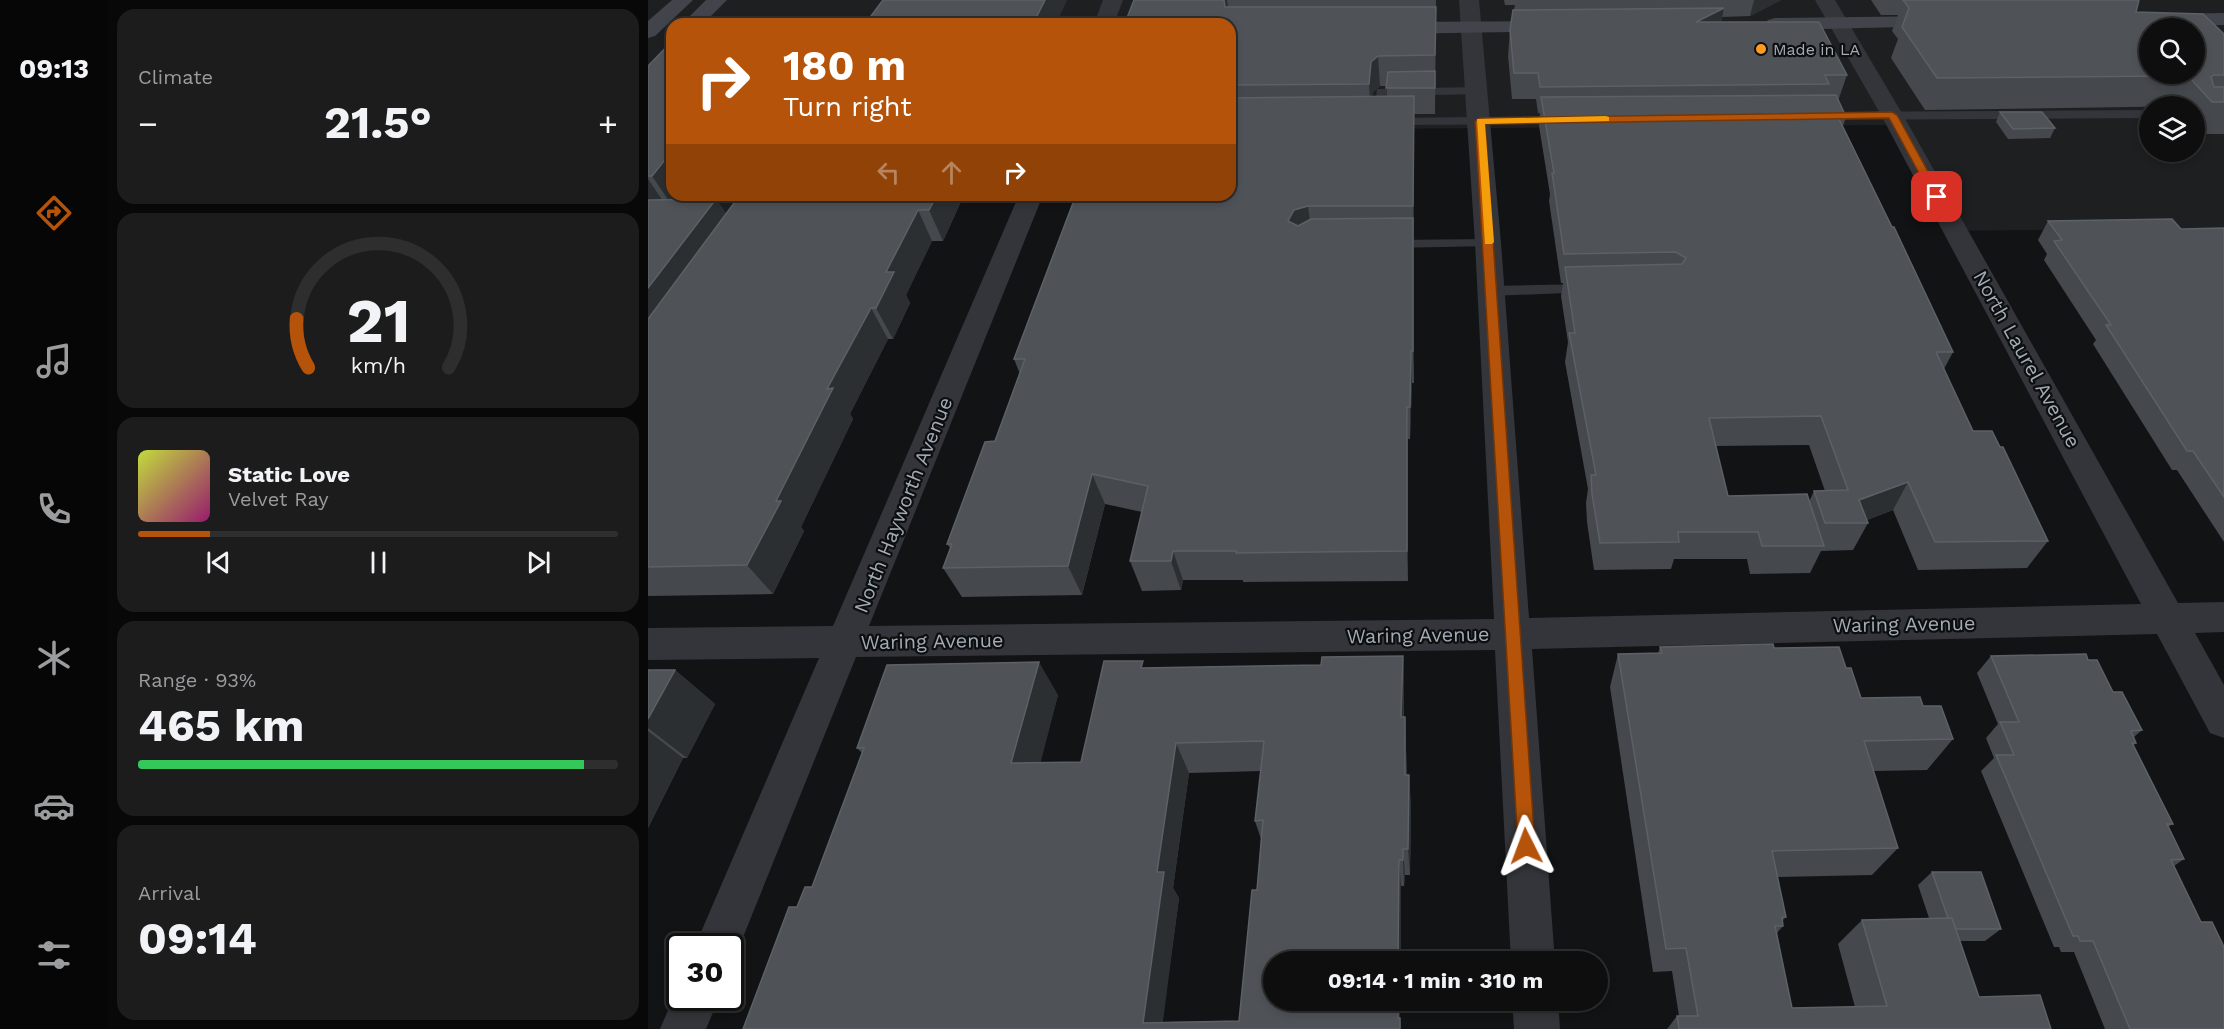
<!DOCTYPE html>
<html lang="en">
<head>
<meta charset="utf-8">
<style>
	body { margin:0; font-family:"Work Sans",sans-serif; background:#1c1c1d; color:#f1f3f6; height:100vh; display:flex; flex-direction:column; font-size:22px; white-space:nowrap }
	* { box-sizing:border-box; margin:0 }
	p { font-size:20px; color:#9b9c9e }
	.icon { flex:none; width:33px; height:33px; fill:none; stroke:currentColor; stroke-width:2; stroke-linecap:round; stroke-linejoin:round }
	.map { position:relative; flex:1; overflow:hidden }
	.details { display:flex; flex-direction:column; gap:9px; padding:9px; background:#080808; width:540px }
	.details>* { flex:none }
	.hud { position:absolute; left:18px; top:18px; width:570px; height:183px; border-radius:18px; box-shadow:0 3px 9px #0003,0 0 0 2px #2e2e2f; background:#b45309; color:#fff; overflow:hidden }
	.controls { position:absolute; left:1491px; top:18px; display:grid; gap:12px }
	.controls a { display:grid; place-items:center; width:66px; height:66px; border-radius:50%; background:#0e0e0f; box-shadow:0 3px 9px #0003,0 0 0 2px #2e2e2f; font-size:30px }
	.speed { position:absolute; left:18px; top:933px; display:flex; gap:12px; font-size:30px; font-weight:700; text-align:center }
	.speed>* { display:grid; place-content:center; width:78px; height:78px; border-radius:50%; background:#0e0e0f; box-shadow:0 3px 9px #0003,0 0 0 2px #2e2e2f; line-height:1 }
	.speed .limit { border:3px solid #111; border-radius:9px; background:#fff; color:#111 }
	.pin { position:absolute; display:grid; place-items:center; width:51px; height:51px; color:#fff; margin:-26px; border-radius:12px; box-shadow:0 3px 9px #0006 }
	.me { position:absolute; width:66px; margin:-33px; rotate:357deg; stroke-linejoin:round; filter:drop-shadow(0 0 4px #0008) }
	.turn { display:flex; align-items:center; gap:21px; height:126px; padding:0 18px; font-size:27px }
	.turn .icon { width:78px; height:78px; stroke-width:2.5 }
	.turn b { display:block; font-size:42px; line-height:51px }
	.lanes { display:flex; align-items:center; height:57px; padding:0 18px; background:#0003; justify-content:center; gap:30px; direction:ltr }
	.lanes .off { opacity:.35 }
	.big { font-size:45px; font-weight:700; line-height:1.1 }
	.details .widget { flex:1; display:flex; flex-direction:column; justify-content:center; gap:9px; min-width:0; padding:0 21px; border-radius:18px; background:#1c1c1d }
	.details .dial { align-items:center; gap:0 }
	.dial svg { height:156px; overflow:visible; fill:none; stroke:#2e2e2f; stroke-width:7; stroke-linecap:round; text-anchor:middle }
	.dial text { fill:#f1f3f6; stroke:none }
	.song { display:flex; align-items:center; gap:18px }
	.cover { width:72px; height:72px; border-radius:9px; background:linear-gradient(135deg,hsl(70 70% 55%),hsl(320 70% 35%)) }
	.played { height:6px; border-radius:3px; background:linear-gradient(90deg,#b45309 15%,#2e2e2f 15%) }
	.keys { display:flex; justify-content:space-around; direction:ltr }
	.heat { display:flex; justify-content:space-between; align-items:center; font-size:33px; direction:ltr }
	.charge { height:9px; border-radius:4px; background:linear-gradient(90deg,#34c759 93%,#2e2e2f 0) }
	.trip { position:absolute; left:615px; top:951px; width:345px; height:60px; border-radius:30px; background:#0e0e0f; box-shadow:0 3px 9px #0003,0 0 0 2px #2e2e2f; font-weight:700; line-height:60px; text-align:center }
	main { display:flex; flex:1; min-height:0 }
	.tabs { display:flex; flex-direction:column; width:108px; justify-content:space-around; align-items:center; background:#060606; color:#9b9c9e }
	.tabs .icon { width:42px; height:42px }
	.tabs .active { color:#b45309 }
	.tabs b { font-size:27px; color:#f1f3f6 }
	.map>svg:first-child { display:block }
	.built { fill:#1e1f21; fill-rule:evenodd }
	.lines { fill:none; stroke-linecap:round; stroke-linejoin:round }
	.lane { fill:#33353a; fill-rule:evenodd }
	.street { fill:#33353a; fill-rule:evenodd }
	.secondary { fill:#41444a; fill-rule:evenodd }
	.wall { fill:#45484d; fill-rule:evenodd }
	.shaded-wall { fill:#2c2f31 }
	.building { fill:#4f5358; stroke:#5c6167; stroke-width:1.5; fill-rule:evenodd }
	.route { fill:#b45309; stroke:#753606; stroke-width:1.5 }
	.slow { fill:#f59e0b }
	.poi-dot { fill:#ff9c20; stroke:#0d0e0f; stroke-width:2 }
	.labels { text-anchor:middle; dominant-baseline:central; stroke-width:4.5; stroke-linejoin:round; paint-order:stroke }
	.far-poi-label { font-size:16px; fill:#a2abb6; stroke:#0d0e0f; text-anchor:start }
	.street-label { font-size:20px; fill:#a2abb6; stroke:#0d0e0f }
</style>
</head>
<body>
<main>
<nav class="tabs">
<b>09:13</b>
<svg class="icon active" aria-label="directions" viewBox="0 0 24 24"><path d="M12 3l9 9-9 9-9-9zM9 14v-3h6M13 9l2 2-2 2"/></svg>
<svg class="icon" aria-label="music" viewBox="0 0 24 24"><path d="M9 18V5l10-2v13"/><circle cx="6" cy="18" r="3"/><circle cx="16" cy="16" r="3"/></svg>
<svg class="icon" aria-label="phone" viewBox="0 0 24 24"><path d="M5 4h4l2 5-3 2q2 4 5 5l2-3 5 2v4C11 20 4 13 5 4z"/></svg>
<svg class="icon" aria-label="climate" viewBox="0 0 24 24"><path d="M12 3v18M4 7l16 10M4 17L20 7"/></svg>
<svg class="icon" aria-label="car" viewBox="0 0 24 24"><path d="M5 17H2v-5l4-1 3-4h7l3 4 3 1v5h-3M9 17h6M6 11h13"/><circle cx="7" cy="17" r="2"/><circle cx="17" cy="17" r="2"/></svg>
<svg class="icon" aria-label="filters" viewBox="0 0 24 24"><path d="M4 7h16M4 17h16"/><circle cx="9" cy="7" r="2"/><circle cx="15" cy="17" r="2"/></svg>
</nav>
<section class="details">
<div class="widget"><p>Climate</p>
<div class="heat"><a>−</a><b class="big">21.5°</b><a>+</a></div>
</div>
<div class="widget dial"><svg viewBox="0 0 100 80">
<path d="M14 69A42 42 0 1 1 86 69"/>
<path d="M14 69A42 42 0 0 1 8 44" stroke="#b45309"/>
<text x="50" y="56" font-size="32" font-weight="700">21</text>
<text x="50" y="72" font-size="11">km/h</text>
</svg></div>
<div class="widget">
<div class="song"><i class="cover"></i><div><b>Static Love</b><p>Velvet Ray</p></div></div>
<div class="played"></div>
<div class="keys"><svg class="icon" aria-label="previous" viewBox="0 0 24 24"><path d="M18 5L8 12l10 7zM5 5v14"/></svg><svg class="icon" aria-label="pause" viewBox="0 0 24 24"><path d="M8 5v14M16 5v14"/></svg><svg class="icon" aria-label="next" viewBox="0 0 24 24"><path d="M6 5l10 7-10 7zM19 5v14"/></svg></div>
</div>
<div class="widget"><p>Range · 93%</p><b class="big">465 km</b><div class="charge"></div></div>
<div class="widget"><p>Arrival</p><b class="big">09:14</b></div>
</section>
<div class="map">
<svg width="1576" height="1029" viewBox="0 0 1576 1029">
	<rect width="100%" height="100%" fill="#121314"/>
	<path class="built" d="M0,0H1576V228L1301,231L1246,125L582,130V24H24V195H122L0,370ZM1502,28H1546V74H1502ZM1502,106H1546V152H1502Z"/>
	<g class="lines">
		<g class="lane">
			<path d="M830,87L836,91L834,94L739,96L737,118L915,116L921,120L915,124L741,125L727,122L725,119L729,89Z"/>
			<path d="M1502,110V118L1173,120L1167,116L1173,112Z"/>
			<path d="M840,239L845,240L847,243L845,246L743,248L736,244L743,240Z"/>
			<path d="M938,284L943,286L945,289L943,292L843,296L836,291L843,286Z"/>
		</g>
		<g class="street">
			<path d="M455,0H475L466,24H446Z"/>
			<path d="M811,0H831L853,243L881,618L1493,604L1233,115L1167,0H1187L1255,115L1530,603L1576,602V632L1547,633L1576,685V738L1562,733L1509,634L884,649L907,962H863L847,650L208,657L85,962L82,963V946H47L171,658L0,660V628L185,626L371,195H395L221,626L846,619L827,243Z"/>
			<path d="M32,983V998H71L58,1029H12Z"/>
			<path d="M864,1000H910L912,1029H866Z"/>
		</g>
		<g class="secondary">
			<path d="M24,0H45L7,36L0,38V21Z"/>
			<path d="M58,0H79L55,24H34Z"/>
			<path d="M1576,13V25L1517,26L1510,24L1507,20L1510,16L1517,14Z"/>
			<path d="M1291,16L1298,18L1301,22L1298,26L1127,30L1120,28L1117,24L1120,20L1127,18Z"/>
			<path d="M907,21L914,23L917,27L914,31L743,34L736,32L733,28L736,24L743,22Z"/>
		</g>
	</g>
	<g class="wall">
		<path d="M486,0H788L787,114H766V383H764L762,439H760V581L595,582V580H535L533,590L494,591L482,561L494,512L457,504L434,595L314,597L295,568L302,548L299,544L347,441L372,374L366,359L582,195V24L477,23ZM732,86H739V96H724L725,92Z"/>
		<path d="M856,0H1133L1102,16L1074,17L1073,22L1199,75L1190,101L1198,117L1195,126L1305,352L1296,369L1325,431L1400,541L1379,568L1270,570L1245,510L1219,520L1220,523L1205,550L1173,551L1162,573L1102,574L1099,559H1026L1023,569L946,570L939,522L938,503L940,489L917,362L920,342L913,296L915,283H913L901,201L902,194L891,126L892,113H890L888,99H864L860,56L862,30L867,5H857ZM1161,445L1177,491H1166L1161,502L1080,496L1068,446Z"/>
		<path d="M1223,0H1491L1488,12L1576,34V134H1546V106L1277,110L1243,58L1250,39L1244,31L1250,15H1233Z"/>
		<path d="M0,66L30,199H68L78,214L316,195L295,241H284L258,295L262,303L245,339H240L202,414L205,419L153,527L156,531L125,594L0,596Z"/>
		<path d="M1352,112L1407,128L1402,138L1360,139L1348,122Z"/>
		<path d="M1400,221L1533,229L1576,228V542L1529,470H1524L1445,344L1448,340L1396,260L1399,254L1390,240Z"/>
		<path d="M1012,647L1126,648L1198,668L1213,698L1275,706L1305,739L1279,770L1225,771L1250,848L1224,875L1129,877L1138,917L1134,921L1135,926L1129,933L1144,1008L1207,1007L1190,944L1214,920L1281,918L1270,885L1284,872L1353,929L1337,941H1312L1331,997L1403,1029H1019L1029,1016H1031L1024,971L1005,972L962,687L970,654L1010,653Z"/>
		<path d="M755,656L756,689V717H757L758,748L759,775L763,804L762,875H757L756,886H753L752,1019L753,1029H95L149,907L164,887L214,753L209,748L410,695L392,762H433L498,668L673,665ZM613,771L607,821L613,839L609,890L591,1021L514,1022L531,898L525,888L541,773Z"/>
		<path d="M1343,656L1440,660L1494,730L1486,737L1488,743L1486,745L1525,824L1520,827L1536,859L1526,866L1576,1029H1457L1426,952H1413L1411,947H1406L1333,771L1346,758L1338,738L1350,724L1329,673Z"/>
		<path d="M0,670H27L67,704L39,758H35L0,828Z"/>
	</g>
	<g class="shaded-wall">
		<path d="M397,0H419L408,24H385Z"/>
		<path d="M569,0H579L582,20Z"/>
		<path d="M1106,0H1133L1102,16Z"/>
		<path d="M1076,8L1071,33L1048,22Z"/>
		<path d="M730,56L732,86L725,92L723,115L721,84L723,62Z"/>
		<path d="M766,96V237L765,206Z"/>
		<path d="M24,151V195H34L25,207L4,176Z"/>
		<path d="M0,179L19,207L0,222Z"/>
		<path d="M289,195H316L295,241L281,210Z"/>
		<path d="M68,199L88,230L0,352V288Z"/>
		<path d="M660,206L664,238L640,221L646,210Z"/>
		<path d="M270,210L284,241L258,295L262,303L245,339L228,308L238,272Z"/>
		<path d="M765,218L766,249V383L765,351Z"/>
		<path d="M223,308L240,339L202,414L205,419L153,527L156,531L125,594L99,565L179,389Z"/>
		<path d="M763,351L764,383L762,439V407Z"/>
		<path d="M759,407L760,439V581L759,551Z"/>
		<path d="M444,474L457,504L434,595L420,566Z"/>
		<path d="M1260,482L1245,510L1210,523L1211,500Z"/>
		<path d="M525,551L535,580L533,590L523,561Z"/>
		<path d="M755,656L756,689L755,748L753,717Z"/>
		<path d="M391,662L410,695L385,792L363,763Z"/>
		<path d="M27,670L67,704L39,758L0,728V719Z"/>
		<path d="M757,717L758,748L759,804L757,775Z"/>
		<path d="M0,731L35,758L0,828Z"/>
		<path d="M528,743L541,773L525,888L531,898L514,1029L495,1023L509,872Z"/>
		<path d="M761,775L763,804L762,875L760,849Z"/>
		<path d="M755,849L757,875L756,886L755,860Z"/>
		<path d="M751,860L753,886V962H750Z"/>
		<path d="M750,1000H752V1019L753,1029H752L750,1018Z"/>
	</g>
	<g class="building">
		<path d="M235,0H397L385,24H217Z"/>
		<path d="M486,0H576L577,7H788L787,55L730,56L723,62L721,84L582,85V24H471L472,23H477Z"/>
		<path d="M1255,0H1491L1488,12L1555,14L1576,34V75H1566L1563,77L1566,87H1576V102H1564L1542,78L1523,79L1521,76L1289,78L1254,27L1261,8ZM1502,28H1546V74H1502Z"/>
		<path d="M1076,8L1048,22H1171L1199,75H1177L1181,84L892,87L890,73H866L862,30L865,10Z"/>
		<path d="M24,41V151L4,176H0V66Z"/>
		<path d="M787,71V88H738L740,72Z"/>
		<path d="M1188,95L1198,117H1190L1244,227H1246L1305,352H1288L1325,431H1344L1352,447H1355L1400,541L1287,542L1260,482L1211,500L1220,523H1177L1166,491L1200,490L1173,416L1061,418L1080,496L1159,494L1176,546H1114L1110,532H1030L1031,542L952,543L944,494L943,475H948L921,333H927L917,267L1034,264L1038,258L1028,252L916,254L904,173H906L893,97Z"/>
		<path d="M766,96L765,206H660L646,210L640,221L650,226L663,219L765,218V351H763L762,407H759V551L588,553V551H525L523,561H482L500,486L444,474L420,566L295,568L304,544H299L337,442L347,441L377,359H366L428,195H582V98Z"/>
		<path d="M1352,112H1394L1407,128L1365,129Z"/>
		<path d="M92,195H289L281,210H270L238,272H246L228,308H223L179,389L185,388L128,501H133L99,565L0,567V319Z"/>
		<path d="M68,199L0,288V200Z"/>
		<path d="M1524,219L1533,229L1576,228V497L1545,451H1539L1458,325H1463L1406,241L1414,240L1400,221Z"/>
		<path d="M1125,644L1126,648L1191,647L1198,668H1203L1213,698L1272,697L1275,706H1293L1305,739L1216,741L1250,848L1124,851L1138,917H1134L1135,926H1127L1144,1008L1239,1006L1214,920L1304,918L1331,997L1392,995L1403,1029H1031L1029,1016H1050L1038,948L1018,949L970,654L1014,653L1012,647Z"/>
		<path d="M1438,654L1440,660H1449L1465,692H1474L1494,730L1483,731L1488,743H1484L1525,824H1519L1536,859L1523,860L1553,922H1564L1576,947V1029H1482L1445,941H1432L1430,936H1425L1348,755H1366L1352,722H1371L1343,656Z"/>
		<path d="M755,656L753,717H757V775H761L760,849H755V860H751L750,962H626V1000H750V1018H752V1029H95L141,907H149L157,887H164L216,748H209L239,665L391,662L363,763L433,762L456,661H495L493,668L673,665L674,657ZM616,741L607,821L615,820L609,890H604L591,1021L495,1023L516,872H509L528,743Z"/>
		<path d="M0,670H27L0,719Z"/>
		<path d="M1284,872H1333L1353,929H1308L1304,918H1300Z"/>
	</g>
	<path class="route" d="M1244,112L1249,115L1294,197L1293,199L1284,197L1241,118L837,124L887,846L884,852L878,855L872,852L870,846L827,121L832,118Z"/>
	<path class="slow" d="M958,116L961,117V121L837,124L846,242L844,244H837L829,119Z"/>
	<circle class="poi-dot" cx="1113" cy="49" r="6"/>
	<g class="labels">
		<g class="far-poi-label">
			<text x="1125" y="49">Made in LA</text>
		</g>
		<g class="street-label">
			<text transform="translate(1379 359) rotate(61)">North Laurel Avenue</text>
			<text transform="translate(255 505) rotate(-68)">North Hayworth Avenue</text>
			<text transform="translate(1256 624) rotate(-1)">Waring Avenue</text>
			<text transform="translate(770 635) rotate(-1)">Waring Avenue</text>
			<text transform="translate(284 641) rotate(-1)">Waring Avenue</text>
		</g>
	</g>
</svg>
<div class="controls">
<a><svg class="icon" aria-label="search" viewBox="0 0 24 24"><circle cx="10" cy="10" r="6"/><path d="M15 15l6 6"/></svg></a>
<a><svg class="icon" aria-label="layers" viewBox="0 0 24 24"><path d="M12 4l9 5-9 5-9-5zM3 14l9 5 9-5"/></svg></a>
</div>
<div class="speed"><div class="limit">30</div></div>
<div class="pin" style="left:1289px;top:197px;background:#d93025"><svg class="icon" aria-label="arrive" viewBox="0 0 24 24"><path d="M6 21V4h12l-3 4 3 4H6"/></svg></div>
<svg class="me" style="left:878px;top:846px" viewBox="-20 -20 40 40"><path d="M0-17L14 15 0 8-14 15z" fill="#b45309" stroke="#fff" stroke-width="4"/></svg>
<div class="trip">09:14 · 1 min · 310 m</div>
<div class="hud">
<div class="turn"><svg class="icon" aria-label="right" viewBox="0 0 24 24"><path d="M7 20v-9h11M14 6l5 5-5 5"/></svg><div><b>180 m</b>Turn right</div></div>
<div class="lanes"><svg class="icon off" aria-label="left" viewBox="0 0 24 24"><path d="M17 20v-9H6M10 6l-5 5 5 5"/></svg><svg class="icon off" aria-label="ahead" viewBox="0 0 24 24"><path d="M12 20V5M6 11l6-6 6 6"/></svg><svg class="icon" aria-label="right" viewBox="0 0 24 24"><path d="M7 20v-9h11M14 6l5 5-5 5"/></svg></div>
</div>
</div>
</main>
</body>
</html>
